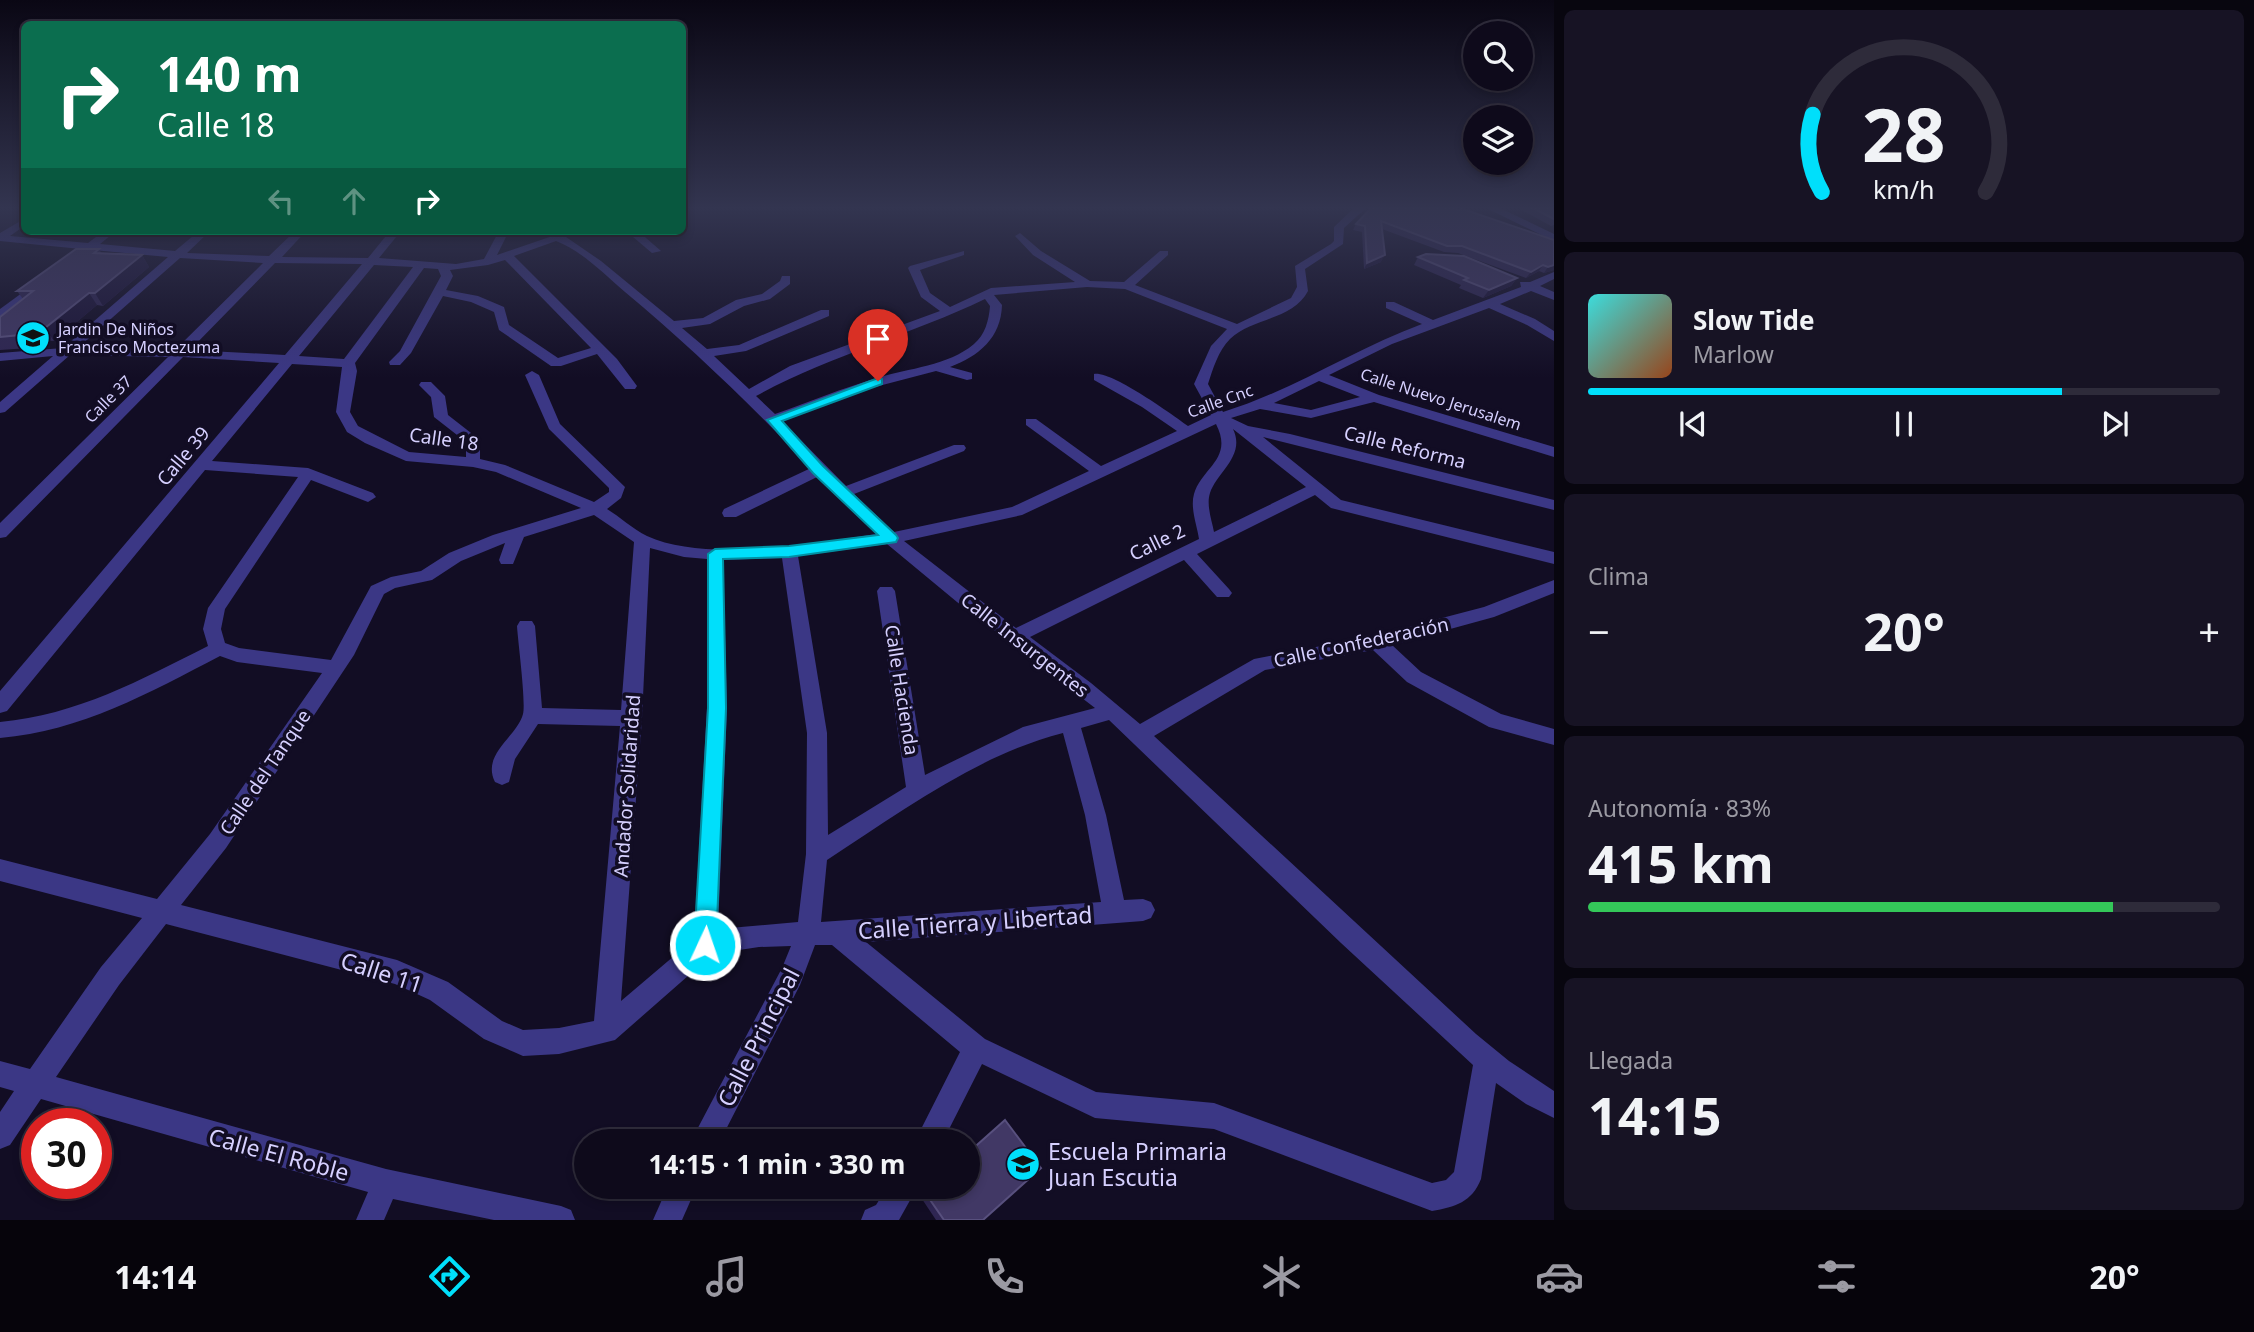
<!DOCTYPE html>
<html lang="es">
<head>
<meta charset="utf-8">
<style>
	body { margin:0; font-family:"Noto Sans",sans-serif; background:#171324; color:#f1f3f6; height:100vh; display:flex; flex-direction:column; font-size:26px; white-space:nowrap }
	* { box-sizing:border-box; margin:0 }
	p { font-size:23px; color:#9b9aa3 }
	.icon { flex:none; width:38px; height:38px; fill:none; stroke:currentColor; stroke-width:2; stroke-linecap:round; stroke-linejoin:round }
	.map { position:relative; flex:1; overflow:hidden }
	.details { display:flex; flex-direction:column; gap:10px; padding:10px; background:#08060f; width:700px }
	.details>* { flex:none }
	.guide { position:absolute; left:21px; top:21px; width:665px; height:214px; border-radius:10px; box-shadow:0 4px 10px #0003,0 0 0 2px #2e2b3a; background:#0b6e4f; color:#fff; overflow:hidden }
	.controls { position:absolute; left:1463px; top:21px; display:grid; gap:14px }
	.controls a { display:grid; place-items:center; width:70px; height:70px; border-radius:50%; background:#0e0a1b; box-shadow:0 4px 10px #0003,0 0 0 2px #2e2b3a; font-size:35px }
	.speed { position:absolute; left:21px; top:1108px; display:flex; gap:14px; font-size:35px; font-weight:700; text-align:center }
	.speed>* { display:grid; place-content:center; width:91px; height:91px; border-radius:50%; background:#0e0a1b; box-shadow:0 4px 10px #0003,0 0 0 2px #2e2b3a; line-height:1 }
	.speed .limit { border:10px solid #d22; background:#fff; color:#111 }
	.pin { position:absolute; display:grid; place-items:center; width:60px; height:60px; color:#fff; margin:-72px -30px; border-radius:50% 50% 50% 0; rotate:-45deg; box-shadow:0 0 7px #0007 }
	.pin .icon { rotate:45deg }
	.me { position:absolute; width:77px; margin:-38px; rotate:3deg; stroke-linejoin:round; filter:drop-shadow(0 0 5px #0008) }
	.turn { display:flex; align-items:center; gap:24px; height:147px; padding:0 21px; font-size:32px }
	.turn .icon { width:91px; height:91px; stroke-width:2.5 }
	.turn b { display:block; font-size:49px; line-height:60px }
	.lanes { display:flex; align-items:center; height:66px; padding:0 21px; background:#0003; justify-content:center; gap:35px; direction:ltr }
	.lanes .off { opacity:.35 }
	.big { font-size:52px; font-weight:700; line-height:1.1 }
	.details .tile { flex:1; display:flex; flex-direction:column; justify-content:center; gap:10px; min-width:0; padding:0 24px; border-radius:10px; background:#171324 }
	.details .dial { align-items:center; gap:0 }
	.dial svg { height:182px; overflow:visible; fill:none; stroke:#2e2b3a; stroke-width:7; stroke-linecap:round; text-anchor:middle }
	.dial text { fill:#f1f3f6; stroke:none }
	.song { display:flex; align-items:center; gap:21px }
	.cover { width:84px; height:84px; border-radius:10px; background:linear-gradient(135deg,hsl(180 70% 55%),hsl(20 70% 35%)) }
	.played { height:7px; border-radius:4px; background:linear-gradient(90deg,#00dffb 75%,#2e2b3a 75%) }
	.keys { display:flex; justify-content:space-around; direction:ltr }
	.heat { display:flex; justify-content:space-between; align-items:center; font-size:38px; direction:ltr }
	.charge { height:10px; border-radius:5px; background:linear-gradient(90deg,#34c759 83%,#2e2b3a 0) }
	.trip { position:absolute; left:574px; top:1129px; width:406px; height:70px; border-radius:35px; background:#0e0a1b; box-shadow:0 4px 10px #0003,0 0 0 2px #2e2b3a; font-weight:700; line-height:70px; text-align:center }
	.dock { display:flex; height:112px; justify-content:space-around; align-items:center; background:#06040b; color:#9b9aa3 }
	.dock .icon { width:49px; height:49px }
	.dock .selected { color:#00dffb }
	.dock b { font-size:32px; color:#f1f3f6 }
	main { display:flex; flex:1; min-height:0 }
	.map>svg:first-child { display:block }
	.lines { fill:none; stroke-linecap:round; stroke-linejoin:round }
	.minor { fill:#3b3785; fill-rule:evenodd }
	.wall { fill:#2f2653 }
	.shaded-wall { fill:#1c1438 }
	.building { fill:#413865; stroke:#58507e; stroke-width:2 }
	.route { fill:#00dffb; stroke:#0091a3; stroke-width:2 }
	.labels { text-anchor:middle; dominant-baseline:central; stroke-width:7; stroke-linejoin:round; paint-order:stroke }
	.far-poi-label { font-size:16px; fill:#d6d0ff; stroke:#120d24; text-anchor:start }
	.far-street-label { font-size:16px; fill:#d6d0ff; stroke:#120d24 }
	.street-label { font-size:19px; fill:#d6d0ff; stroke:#120d24 }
	.near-street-label { font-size:23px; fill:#d6d0ff; stroke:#120d24 }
	.near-poi-label { font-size:23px; fill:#d6d0ff; stroke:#120d24; text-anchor:start }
</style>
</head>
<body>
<main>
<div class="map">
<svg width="1554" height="1220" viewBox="0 0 1554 1220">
	<rect width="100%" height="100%" fill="#120d24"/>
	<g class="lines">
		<g class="minor">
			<path d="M1355,207H1367L1344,228L1343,244L1305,269L1308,291C1293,320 1252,318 1230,339C1218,351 1213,369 1208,384L1223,412C1292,391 1354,349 1422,324L1386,308V302H1394L1433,320L1521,287L1520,282H1530L1554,272V279L1540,286L1554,292V300L1531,291L1500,304L1535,319L1554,331V341L1527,325L1489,308L1392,344L1329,375L1379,395L1554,447V457L1374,402L1311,418L1260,409L1231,418L1248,426L1290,434L1554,500V510L1263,437L1341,500L1554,552V564L1331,508L1315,495L1197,554L1229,589L1232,593L1229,597H1217L1184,560L1030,637L1091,683L1140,724L1254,659L1377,635L1484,607L1554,580V593L1494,617L1392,645L1421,672L1501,714L1554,729V745L1489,727L1407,682L1373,650L1265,670L1154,736L1476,1034L1509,1061L1554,1091V1118L1526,1104L1496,1083L1481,1179C1472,1202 1455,1207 1432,1211L1214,1129L1095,1118L982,1064L943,1141H915L960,1052L832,945H815L800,985L720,1141H691L782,968L791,946L759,947L713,954L615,1040L559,1054L523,1056L514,1052L484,1039L430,1000L395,984L166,924L119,985L56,1077L386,1169L561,1206L571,1210L575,1220H494L393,1199L384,1220H356L368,1192L41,1099L10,1145L0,1149V1112L14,1091L0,1087V1061L30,1069L101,967L142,918L0,881V859L157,899L210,834L322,673L237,662L220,656C149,693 81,731 0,738V722C77,715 140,680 208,646L203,629L208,608L298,477L205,470L7,711L0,713V691L279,363L183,357L6,537L0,538V523L168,357L70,355L5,412L0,413V402L53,356L0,361V353L63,348L168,257L93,250L86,253L81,249L0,241V233L24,219V226L10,236L88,243L104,231H116L100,244L175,251L199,231H210L187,253L269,256L295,231H306L282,257L368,258L390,231H401L379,258L456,264L484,259L499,231H509L497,255L567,231L571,234L566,237L601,261L674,321L703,318L736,300L762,294L780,281L782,276H790V284L770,299L744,306L710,324L682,328L707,349L739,345L821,310H829V316L746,351L714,356L749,389L790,366L940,311L921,297L908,268L910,266L964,251V255L920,270L930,293L950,307L991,288L1075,282L1033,255L1015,236L1020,233L1041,251L1090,281L1124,282L1160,251H1168V255L1135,285L1237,324L1291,298L1297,287L1295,266L1331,244L1334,241V227ZM556,241C582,251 604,274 625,292C691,347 751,405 811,468L724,509L722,513L724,517H736L819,476L877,534C813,543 706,563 647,536C633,529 620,517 607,509L621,498L625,487L560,424L539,375L532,371L525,375L549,429L609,488V492L594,502L505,465L480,459V440L448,415L445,396L431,382H421L419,385L431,397L434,417L466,442V457L409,452L358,426L350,412L357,371L355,363L424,268L438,269L441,276L400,351L389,362L390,365H400L411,353L443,296L471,302L494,312L499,330L551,366H561L597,354L625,389H635L637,386L617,359L514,256ZM180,258L263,263L176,349L79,347ZM505,260L591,348L558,358L509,325L504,307L478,296L446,290L453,276L450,270L488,265ZM275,263L362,264L285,355L190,350ZM374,265L413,267L344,359L299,356ZM1087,287L1125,289L1227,329L1211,346L1194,384L1211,415L1188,426C1171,414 1112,371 1094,374V380L1142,407L1177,431L1101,466L1036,419H1026V425L1089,471L1012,507L894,532L854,494L964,451L966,448L964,445H954L846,486L782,421L871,388L936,371L967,380L972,379V373L950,367C979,356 1001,338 1002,305L994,295ZM985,299L990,306C989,320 985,335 974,344C948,366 909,368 877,378C843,388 809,402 775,414L756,396C829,356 910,335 985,299ZM292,364L342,367L336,412L347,432L365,443L406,461L473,467L496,472L581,508L493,535L449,553L421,571L391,577L371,586L331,660L239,648L225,643L221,629L225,609L311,480L368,502L376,497L373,493L308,468L212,461ZM1319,381L1360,397L1311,410L1274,403ZM1216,424C1234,459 1202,467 1194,494C1190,508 1197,525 1199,539L1016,628L904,541L1022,515ZM1233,429L1306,487L1214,532C1212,521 1206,505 1210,493C1217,472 1246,456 1233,429ZM594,515L634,542L621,710L542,708L535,626L532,621H520L517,626C518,642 526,702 523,714C517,737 481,754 495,782L502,785L509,782L515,759L538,724L620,726L594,1021L559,1028L523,1030L502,1021L448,982L397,960L181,905L226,848L354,655L384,594L395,588L432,580L461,561L505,543L499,560L501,564H513L524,537ZM887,544L957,602L1095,708L1023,727L925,775L895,591L892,587H880L877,591L906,787L828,835L827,733L798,556ZM650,548L684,557L707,559V708L694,939L621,1001L642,718ZM782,558L807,733L806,854L798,922L718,929L727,708L723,560ZM1109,720L1341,943L1473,1065L1454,1172L1446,1180L1432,1183L1214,1103L1096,1092L985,1039L866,942L1143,921L1151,918L1155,910L1151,902L1143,899L1124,900L1106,815L1081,728ZM1063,733L1085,815L1101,902L821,922L827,860C901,812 977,755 1063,733Z"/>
			<path d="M1484,207H1498L1554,234V241Z"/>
			<path d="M441,231H451L444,237L439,234Z"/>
			<path d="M626,231H638L661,251L652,253Z"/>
			<path d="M37,282L47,284L0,319V309Z"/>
			<path d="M668,1186H697L682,1220H653Z"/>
			<path d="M888,1186H918L899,1220H861L865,1210L876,1205Z"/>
		</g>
	</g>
	<g class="wall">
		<path d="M1447,207L1554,270L1544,273L1539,271L1526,278L1458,253L1444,252L1382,229L1381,262L1364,269L1362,232L1353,230L1356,224Z"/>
		<path d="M1516,207H1554V225L1551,226Z"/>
		<path d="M99,249L102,254L142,255L149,267L103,306L97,305L54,341L38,340L30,348L0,350V317L23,299L17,291Z"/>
		<path d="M1418,257L1517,278L1511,286L1483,298L1459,288L1461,285L1414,265Z"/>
		<path d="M924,1191L983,1220H936L920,1196Z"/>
	</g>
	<g class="shaded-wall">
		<path d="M142,255L149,267L103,306L95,293Z"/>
		<path d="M1385,255L1381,262L1364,269L1367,263Z"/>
		<path d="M1543,265L1539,271L1526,278L1531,272Z"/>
		<path d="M1554,265V270L1544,273L1548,267Z"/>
		<path d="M1517,278L1511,286L1483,298L1489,290Z"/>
		<path d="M89,293L97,305L54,341L45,328Z"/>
		<path d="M29,327L38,340L30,348L20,335Z"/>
	</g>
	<g class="building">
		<path d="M1372,207H1447L1459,210L1463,209L1554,240V265L1548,267L1543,265L1531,272L1462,246H1447L1381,221L1385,255L1367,263L1365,226L1356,224Z"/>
		<path d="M1531,207H1554V219Z"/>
		<path d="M76,249H99L94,253L142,255L95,293H89L45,328L29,327L20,335L0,337V317L33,291H17Z"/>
		<path d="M1426,254L1464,256L1517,278L1489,290L1464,280L1468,278L1418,257Z"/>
		<path d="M1005,1120L1041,1168L983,1220H944L924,1191L929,1186H968V1153Z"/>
	</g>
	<linearGradient id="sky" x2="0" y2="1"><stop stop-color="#0a0714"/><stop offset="0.55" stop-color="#333550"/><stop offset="1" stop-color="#333550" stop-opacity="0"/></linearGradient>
	<rect width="1554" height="378" fill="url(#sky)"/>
	<path class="route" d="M878,378L882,379V384L782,421L823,466L896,535L898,538L896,542L789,557L723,559L726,708L716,945L713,953L705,956L697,953L694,945L708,708V554L715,549L789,546L878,535L813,473L767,420Z"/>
	<defs>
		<g id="school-disc" transform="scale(1.75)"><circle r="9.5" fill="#00dffb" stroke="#120d24"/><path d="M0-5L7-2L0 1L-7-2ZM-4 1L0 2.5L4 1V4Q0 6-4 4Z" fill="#111"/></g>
	</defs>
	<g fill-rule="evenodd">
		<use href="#school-disc" x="33" y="338"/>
		<use href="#school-disc" x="1023" y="1164"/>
	</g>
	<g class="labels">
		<g class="far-poi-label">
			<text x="58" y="329">Jardin De Niños<tspan x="58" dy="18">Francisco Moctezuma</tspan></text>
		</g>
		<g class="far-street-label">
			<text transform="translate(108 399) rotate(-45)">Calle 37</text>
			<text transform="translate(1441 399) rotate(18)">Calle Nuevo Jerusalem</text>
			<text transform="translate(1220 401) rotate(-20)">Calle Cnc</text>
		</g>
		<g class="street-label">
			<text transform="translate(444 439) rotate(8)">Calle 18</text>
			<text transform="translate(1405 447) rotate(14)">Calle Reforma</text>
			<text transform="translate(183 456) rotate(-50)">Calle 39</text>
			<text transform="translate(1157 542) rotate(-26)">Calle 2</text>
			<text transform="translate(1361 642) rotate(-12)">Calle Confederación</text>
			<text transform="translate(1025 645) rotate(38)">Calle Insurgentes</text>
			<text transform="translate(902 690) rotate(81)">Calle Hacienda</text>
			<text transform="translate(265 772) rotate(-56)">Calle del Tanque</text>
			<text transform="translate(627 786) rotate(-86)">Andador Solidaridad</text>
		</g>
		<g class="near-street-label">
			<text transform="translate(975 922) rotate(-4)">Calle Tierra y Libertad</text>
			<text transform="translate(382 972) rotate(18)">Calle 11</text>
			<text transform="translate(758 1037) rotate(-63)">Calle Principal</text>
			<text transform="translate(279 1154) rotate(15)">Calle El Roble</text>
		</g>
		<g class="near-poi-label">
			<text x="1048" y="1151">Escuela Primaria<tspan x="1048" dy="26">Juan Escutia</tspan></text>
		</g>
	</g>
</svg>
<div class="controls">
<a><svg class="icon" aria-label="search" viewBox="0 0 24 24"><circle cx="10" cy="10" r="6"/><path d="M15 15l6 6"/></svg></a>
<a><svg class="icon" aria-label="layers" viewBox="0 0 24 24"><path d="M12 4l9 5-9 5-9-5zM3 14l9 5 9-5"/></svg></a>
</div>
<div class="speed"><div class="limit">30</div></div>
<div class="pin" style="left:878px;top:381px;background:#d93025"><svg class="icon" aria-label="arrive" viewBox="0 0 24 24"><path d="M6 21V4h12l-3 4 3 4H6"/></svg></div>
<svg class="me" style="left:705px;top:945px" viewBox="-20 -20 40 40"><circle r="17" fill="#00dffb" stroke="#fff" stroke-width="3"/><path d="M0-11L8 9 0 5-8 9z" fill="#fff"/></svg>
<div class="trip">14:15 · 1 min · 330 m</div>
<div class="guide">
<div class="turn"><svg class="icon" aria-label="right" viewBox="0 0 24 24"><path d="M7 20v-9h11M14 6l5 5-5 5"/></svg><div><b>140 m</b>Calle 18</div></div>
<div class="lanes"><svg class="icon off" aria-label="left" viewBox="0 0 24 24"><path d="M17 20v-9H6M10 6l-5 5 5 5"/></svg><svg class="icon off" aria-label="ahead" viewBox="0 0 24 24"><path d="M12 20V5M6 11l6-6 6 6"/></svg><svg class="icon" aria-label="right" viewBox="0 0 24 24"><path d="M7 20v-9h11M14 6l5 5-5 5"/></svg></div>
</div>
</div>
<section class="details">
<div class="tile dial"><svg viewBox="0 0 100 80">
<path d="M14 69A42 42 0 1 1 86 69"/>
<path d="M14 69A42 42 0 0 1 10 35" stroke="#00dffb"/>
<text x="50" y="56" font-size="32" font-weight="700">28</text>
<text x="50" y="72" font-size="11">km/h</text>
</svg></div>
<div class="tile">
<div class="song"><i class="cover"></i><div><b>Slow Tide</b><p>Marlow</p></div></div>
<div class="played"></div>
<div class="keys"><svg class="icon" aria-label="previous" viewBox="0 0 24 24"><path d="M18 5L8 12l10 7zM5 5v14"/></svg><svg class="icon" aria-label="pause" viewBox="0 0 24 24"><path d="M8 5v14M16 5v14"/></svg><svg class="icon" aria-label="next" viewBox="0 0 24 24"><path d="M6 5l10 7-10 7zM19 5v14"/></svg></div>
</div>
<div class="tile"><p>Clima</p>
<div class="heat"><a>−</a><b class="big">20°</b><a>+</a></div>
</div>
<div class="tile"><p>Autonomía · 83%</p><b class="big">415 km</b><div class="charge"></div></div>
<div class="tile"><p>Llegada</p><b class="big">14:15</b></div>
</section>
</main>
<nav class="dock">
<b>14:14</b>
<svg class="icon selected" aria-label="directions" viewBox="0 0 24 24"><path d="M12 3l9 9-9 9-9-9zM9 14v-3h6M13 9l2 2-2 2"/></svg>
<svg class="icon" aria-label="music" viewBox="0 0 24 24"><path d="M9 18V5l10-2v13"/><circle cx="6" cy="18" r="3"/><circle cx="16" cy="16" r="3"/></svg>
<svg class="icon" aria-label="phone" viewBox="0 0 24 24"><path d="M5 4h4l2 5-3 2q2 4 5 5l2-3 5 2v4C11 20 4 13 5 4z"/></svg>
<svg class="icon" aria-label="climate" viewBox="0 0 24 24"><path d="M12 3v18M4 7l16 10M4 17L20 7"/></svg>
<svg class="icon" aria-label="car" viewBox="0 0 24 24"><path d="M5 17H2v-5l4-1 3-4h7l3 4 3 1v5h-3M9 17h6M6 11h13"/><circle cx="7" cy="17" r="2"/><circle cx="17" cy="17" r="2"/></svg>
<svg class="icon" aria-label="filters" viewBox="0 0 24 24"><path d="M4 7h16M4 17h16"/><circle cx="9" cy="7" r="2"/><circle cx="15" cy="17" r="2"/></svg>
<b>20°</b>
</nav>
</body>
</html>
